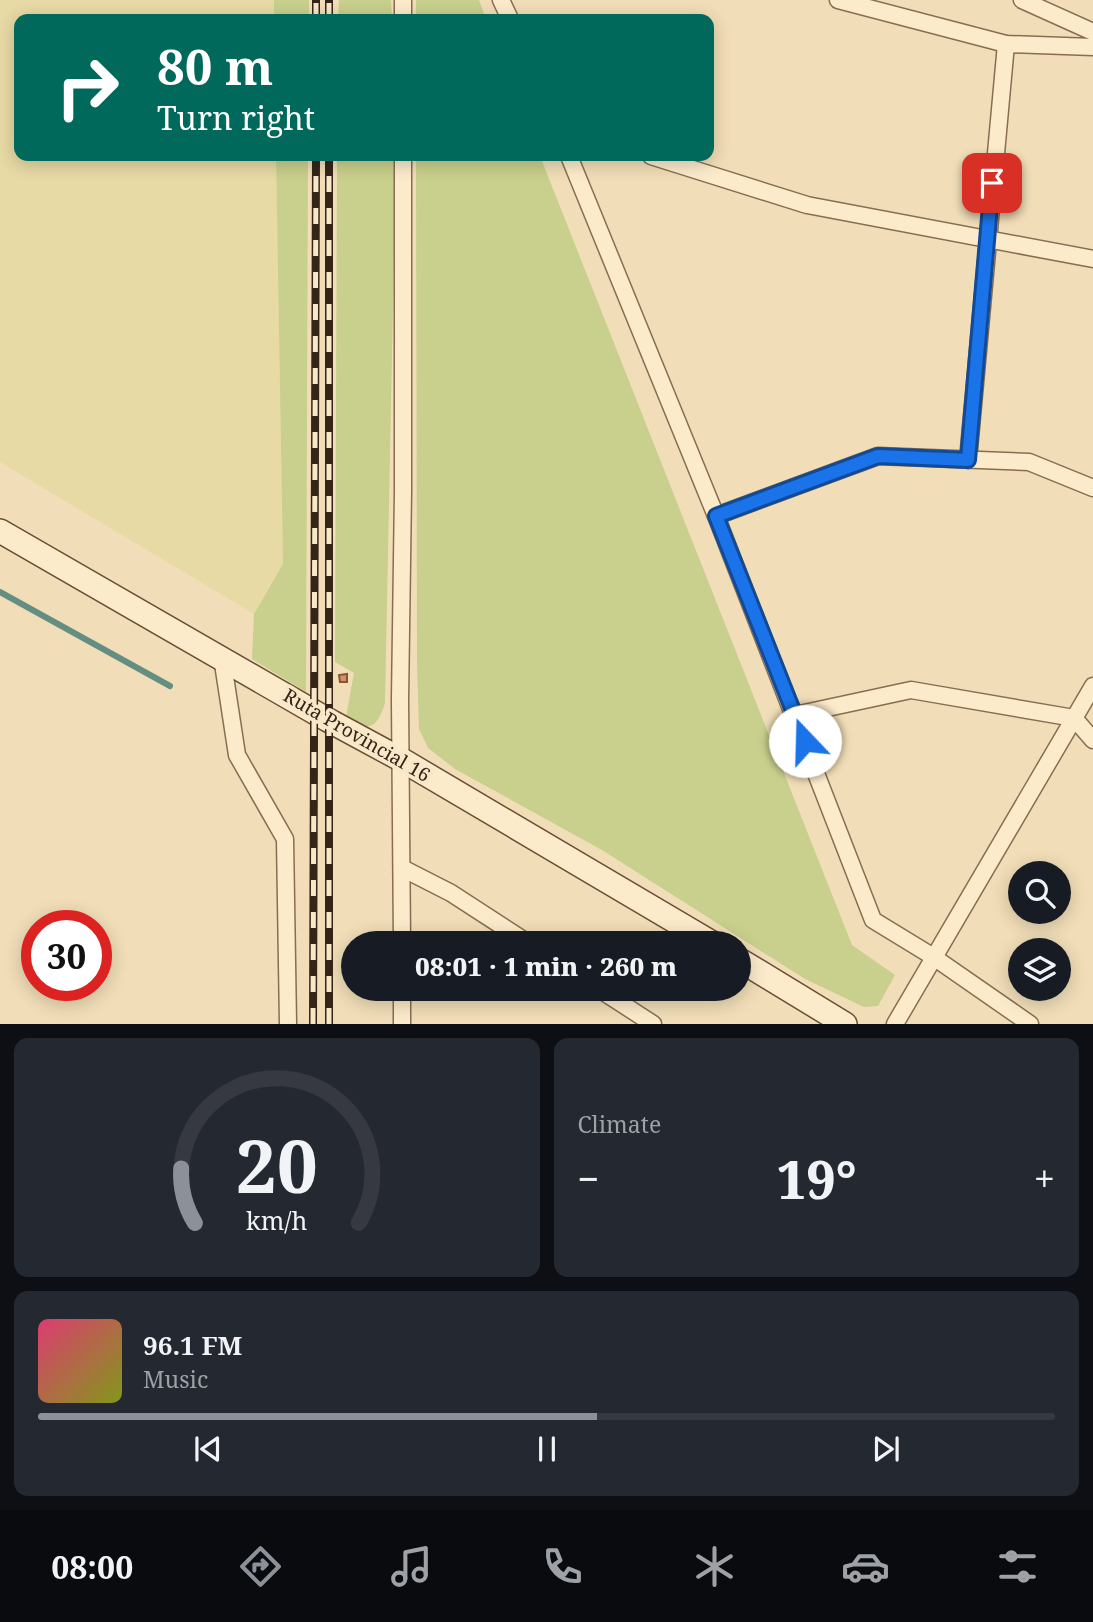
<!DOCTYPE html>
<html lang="en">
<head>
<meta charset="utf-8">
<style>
	body { margin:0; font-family:"Noto Serif",serif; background:#242831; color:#f1f3f6; height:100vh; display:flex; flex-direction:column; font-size:26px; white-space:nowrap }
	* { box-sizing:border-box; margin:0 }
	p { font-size:23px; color:#9ea1a6 }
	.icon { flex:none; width:38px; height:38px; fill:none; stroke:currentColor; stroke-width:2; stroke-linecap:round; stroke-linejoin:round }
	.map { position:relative; height:1024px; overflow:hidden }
	.sheet { display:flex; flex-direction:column; gap:14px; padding:14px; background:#0d0f14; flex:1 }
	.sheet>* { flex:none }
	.hud { position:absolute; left:14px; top:14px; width:700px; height:147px; border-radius:14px; box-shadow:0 4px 18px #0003; background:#00695c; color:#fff; overflow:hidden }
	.tools { position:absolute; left:1008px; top:861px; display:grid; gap:14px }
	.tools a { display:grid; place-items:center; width:63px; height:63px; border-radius:50%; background:#171b24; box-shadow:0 4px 18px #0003; font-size:35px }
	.speed { position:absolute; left:21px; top:910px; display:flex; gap:14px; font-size:35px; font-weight:700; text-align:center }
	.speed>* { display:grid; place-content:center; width:91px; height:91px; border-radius:50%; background:#171b24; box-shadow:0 4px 18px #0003; line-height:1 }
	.speed .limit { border:10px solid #d22; background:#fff; color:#111 }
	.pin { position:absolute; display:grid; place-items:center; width:60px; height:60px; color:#fff; margin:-30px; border-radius:14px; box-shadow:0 4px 10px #0006 }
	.me { position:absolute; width:77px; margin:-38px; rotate:339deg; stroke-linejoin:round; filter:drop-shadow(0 0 5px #0008) }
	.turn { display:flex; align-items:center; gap:24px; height:147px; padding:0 28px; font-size:32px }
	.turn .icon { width:91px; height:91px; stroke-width:2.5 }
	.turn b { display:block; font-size:49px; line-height:60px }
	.big { font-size:52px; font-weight:800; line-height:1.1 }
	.sheet .tile { flex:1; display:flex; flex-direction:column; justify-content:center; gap:10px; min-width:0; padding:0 24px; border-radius:14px; background:#242831 }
	.sheet .dial { align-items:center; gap:0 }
	.dial svg { height:182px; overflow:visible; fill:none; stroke:#363941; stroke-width:7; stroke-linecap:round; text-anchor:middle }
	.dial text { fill:#f1f3f6; stroke:none }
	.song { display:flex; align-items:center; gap:21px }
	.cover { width:84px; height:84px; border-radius:10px; background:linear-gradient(135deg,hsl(340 70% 55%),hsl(70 70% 35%)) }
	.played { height:7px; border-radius:4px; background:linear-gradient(90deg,#8c9099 55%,#363941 55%) }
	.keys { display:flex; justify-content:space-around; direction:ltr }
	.heat { display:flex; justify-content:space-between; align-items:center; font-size:38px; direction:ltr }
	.sheet .tiles { flex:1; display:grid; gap:14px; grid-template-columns:1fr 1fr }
	.tile:last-child { grid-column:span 2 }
	.trip { position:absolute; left:341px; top:931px; width:410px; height:70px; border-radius:35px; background:#171b24; box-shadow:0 4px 18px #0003; font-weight:800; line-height:70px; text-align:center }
	.tab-bar { display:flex; height:112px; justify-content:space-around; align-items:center; background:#090b0e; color:#9ea1a6 }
	.tab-bar .icon { width:49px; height:49px }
	.tab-bar .selected { color:#8c9099 }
	.tab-bar b { font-size:32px; color:#f1f3f6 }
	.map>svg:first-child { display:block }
	.farmland { fill:#e7daa5 }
	.green { fill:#c9cf8c }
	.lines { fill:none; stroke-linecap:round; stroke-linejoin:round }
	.stream { stroke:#658e82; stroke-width:6 }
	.building { fill:#d3926a; stroke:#895436; stroke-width:2 }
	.street-casing { stroke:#886d52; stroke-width:19 }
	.secondary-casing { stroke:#694e36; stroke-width:26 }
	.street { stroke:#fcebcb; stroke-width:16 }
	.secondary { stroke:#fcebcb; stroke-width:23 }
	.rail-casing { stroke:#352519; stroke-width:8 }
	.rail { stroke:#f8e8c8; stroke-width:5; stroke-dasharray:16; stroke-linecap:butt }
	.route-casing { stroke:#114b97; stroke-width:18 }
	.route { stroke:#1a73e8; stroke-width:12 }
	.labels { text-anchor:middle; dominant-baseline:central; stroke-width:7; stroke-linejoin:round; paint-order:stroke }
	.street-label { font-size:19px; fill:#352519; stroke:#f8e8c8 }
</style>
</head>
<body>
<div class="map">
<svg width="1093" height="1024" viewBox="0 0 1093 1024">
	<rect width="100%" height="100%" fill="#f1deb8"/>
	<path class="farmland" d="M0,0H274V19H19V156H276L283,564L254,614L0,462Z"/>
	<g class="green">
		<rect x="274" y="0" width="35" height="19"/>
		<path d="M339,0H391L392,19H338Z"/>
		<path d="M416,0H479L486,19H416Z"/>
		<path d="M276,156H308L306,692L252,659L254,614L283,564Z"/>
		<path d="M337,156H396L385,703C377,729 368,733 346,717L354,673L335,662Z"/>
		<path d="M416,156H540L852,945L895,975L878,1006L864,1007L805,979L602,850L455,769L428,748L419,729L417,665Z"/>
	</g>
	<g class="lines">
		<path class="stream" d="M0,592L170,686"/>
	</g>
	<path class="building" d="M347,674V682H340L339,675Z"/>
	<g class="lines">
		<g class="street-casing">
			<g id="street">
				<path d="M403,0V19"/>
				<path d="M501,0L510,19"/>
				<path d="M838,0L1006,44L1093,47"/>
				<path d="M1022,0L1093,32"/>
				<path d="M569,156L716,516L873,920L932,956L1030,1024"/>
				<path d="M651,156L807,205L1093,259"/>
				<path d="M968,460L1006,44"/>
				<path d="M716,516L878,456L1029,462L1093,488"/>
				<path d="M222,657L237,755L285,839L288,1024"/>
				<path d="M795,715L911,690L1074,718L1093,740"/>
				<path d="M402,868L451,893L528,943"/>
				<path d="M402,943L400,700L403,491V156"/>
				<path d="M402,989V1024"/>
				<path d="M599,989L653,1024"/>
				<path d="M895,1024L1093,686"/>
			</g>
		</g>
		<g class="secondary-casing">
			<g id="secondary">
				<path d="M0,531L328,720L402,760L712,943"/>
				<path d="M738,959L845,1024"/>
			</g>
		</g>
		<use href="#street" class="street"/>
		<use href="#secondary" class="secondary"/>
		<g class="rail-casing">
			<g id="rail">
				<path d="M316,19V0"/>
				<path d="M329,19V0"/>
				<path d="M313,1024L316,156"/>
				<path d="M329,1024V156"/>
			</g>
		</g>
		<use href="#rail" class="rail"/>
	</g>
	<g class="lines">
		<g class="route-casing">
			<path id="route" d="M805,741L716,516L878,456L968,460L992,183"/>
		</g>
		<use href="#route" class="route"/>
	</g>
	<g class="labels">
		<g class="street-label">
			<text transform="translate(357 735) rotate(30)">Ruta Provincial 16</text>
		</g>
	</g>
</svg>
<div class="tools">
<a><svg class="icon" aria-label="search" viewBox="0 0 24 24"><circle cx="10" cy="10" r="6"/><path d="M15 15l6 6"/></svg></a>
<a><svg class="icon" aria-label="layers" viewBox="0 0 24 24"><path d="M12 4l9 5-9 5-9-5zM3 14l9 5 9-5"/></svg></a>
</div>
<div class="speed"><div class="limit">30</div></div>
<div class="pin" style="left:992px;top:183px;background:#d93025"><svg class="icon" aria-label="arrive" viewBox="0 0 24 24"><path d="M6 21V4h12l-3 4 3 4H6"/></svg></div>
<svg class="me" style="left:805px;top:741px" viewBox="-20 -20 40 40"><circle r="19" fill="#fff"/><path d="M0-13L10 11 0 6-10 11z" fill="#1a73e8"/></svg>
<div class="trip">08:01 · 1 min · 260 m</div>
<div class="hud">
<div class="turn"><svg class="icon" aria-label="right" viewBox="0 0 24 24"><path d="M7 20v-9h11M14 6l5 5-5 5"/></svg><div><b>80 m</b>Turn right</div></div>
</div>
</div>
<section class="sheet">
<div class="tiles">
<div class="tile dial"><svg viewBox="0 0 100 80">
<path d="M14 69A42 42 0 1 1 86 69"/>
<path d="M14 69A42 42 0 0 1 8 45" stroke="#8c9099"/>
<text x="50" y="56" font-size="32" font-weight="700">20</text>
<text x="50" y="72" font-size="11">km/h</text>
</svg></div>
<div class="tile"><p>Climate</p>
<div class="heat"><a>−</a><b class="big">19°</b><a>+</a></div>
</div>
<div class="tile">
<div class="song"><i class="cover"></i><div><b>96.1 FM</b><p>Music</p></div></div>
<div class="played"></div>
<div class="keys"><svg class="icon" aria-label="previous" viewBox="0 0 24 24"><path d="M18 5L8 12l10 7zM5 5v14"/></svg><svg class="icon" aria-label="pause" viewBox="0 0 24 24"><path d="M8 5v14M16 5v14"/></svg><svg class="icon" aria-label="next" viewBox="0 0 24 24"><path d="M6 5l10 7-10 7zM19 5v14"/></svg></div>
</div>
</div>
</section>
<nav class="tab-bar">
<b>08:00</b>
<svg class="icon selected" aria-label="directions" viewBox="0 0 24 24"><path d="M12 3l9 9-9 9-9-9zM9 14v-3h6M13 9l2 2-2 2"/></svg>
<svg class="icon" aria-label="music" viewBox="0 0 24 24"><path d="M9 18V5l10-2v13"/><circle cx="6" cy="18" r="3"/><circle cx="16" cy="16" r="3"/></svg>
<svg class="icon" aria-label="phone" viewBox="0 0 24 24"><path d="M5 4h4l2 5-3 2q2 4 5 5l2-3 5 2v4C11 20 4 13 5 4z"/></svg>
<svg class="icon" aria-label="climate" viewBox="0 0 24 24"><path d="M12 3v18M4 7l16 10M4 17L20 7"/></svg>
<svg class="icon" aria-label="car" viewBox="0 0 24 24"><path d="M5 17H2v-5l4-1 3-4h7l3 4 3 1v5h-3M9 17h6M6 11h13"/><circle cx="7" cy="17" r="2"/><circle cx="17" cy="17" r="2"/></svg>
<svg class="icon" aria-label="filters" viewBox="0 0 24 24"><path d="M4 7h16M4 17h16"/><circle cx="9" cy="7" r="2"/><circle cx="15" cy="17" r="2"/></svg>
</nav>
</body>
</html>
